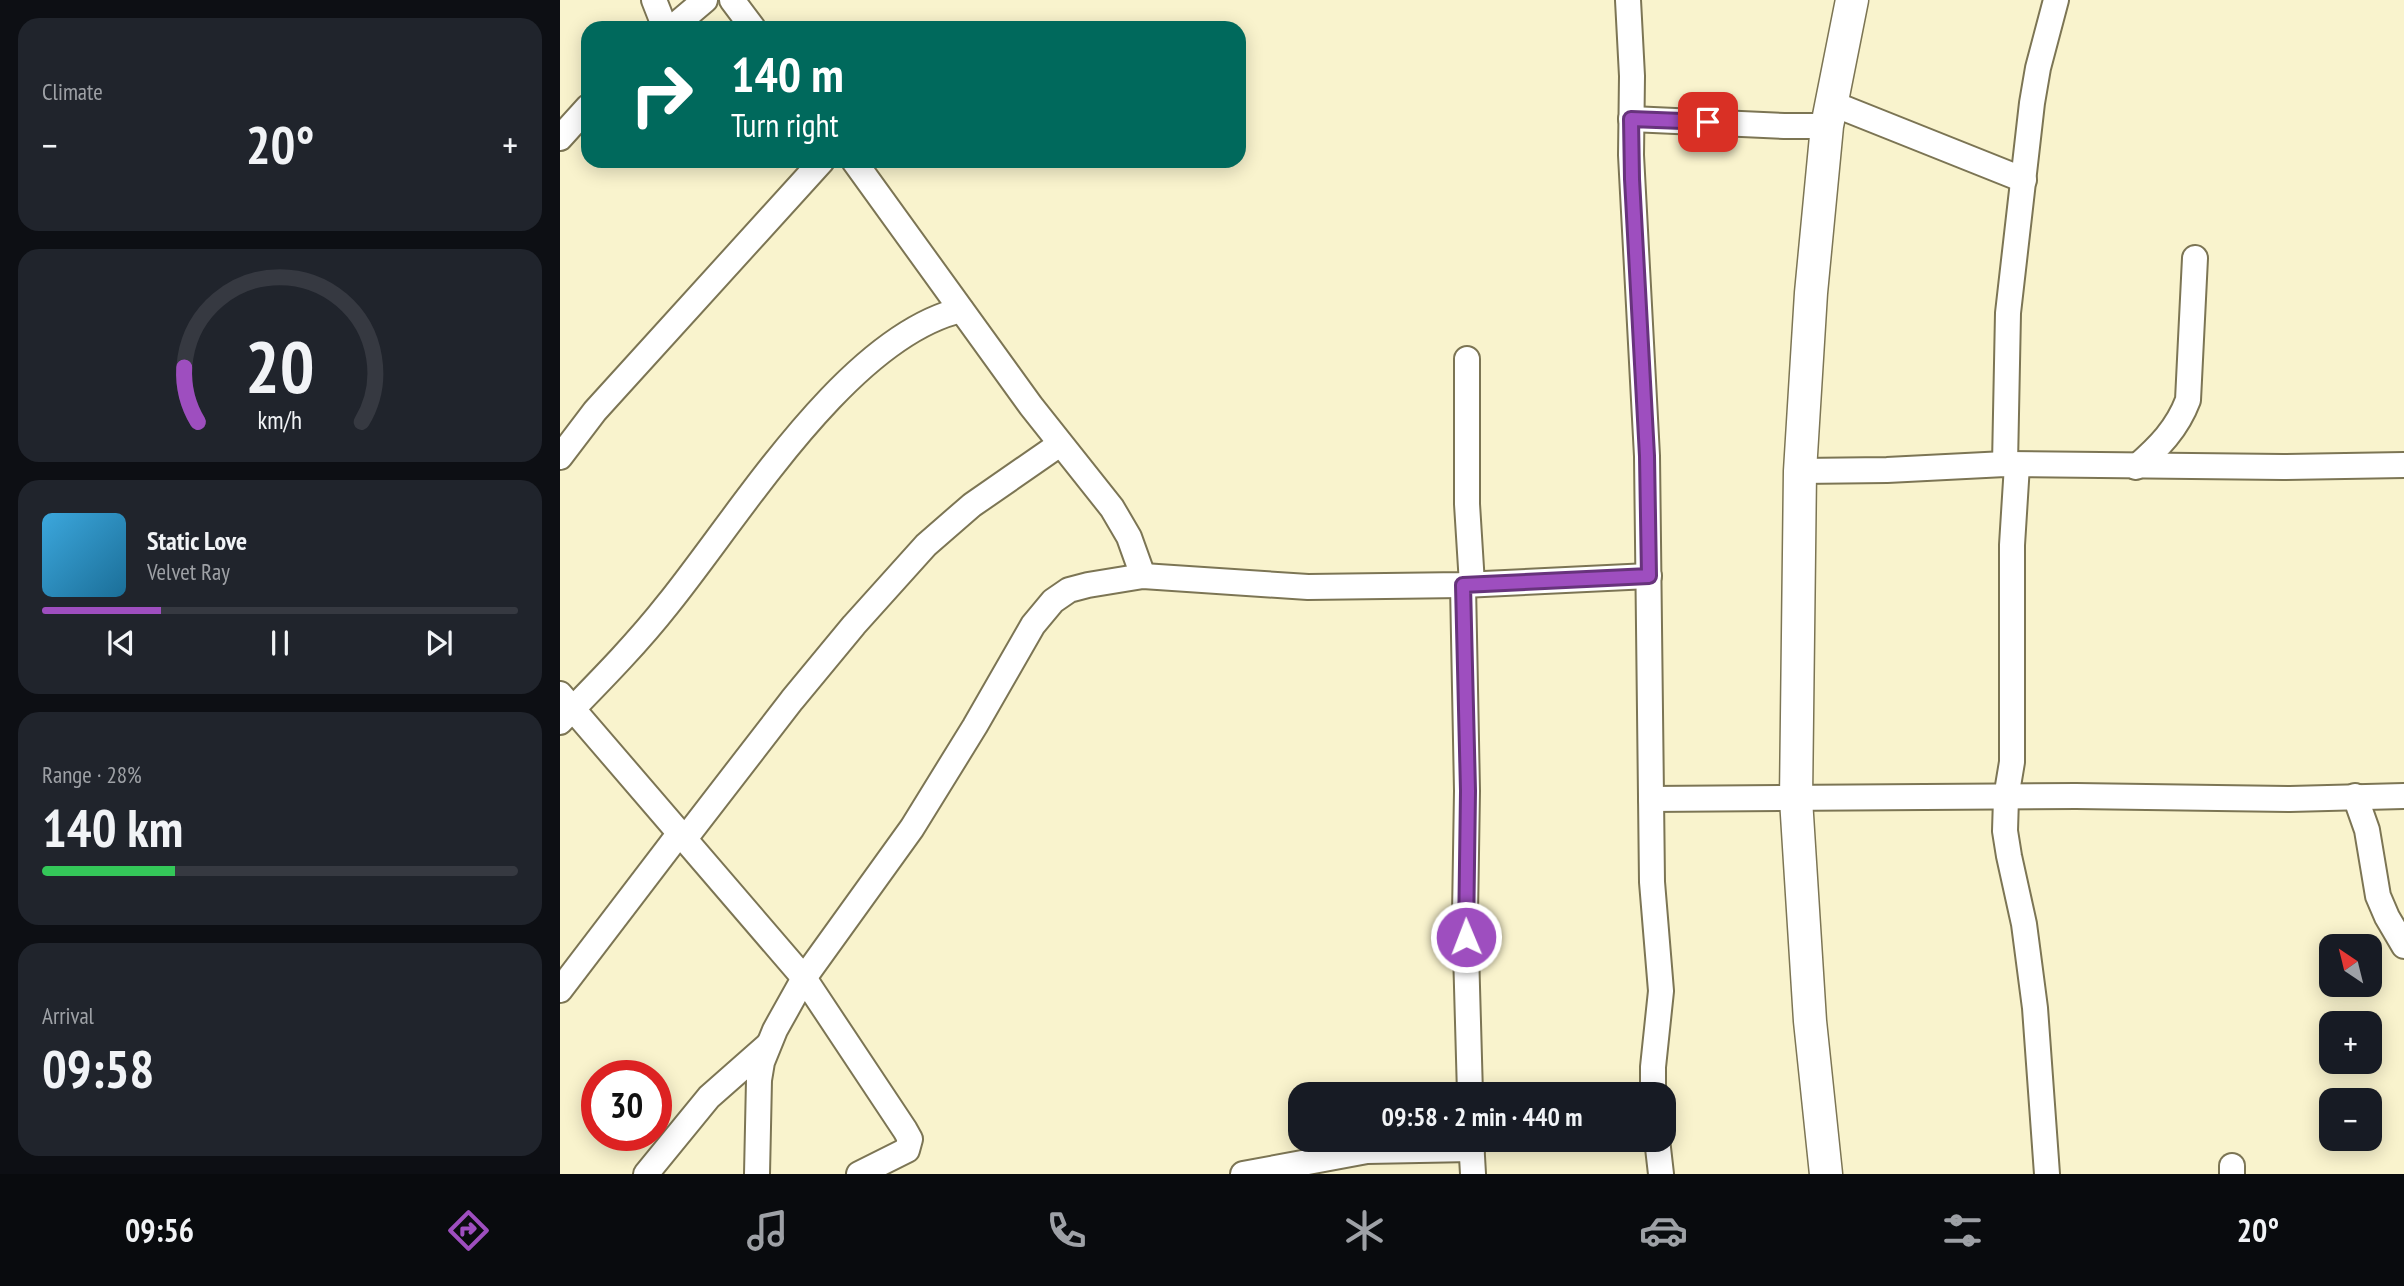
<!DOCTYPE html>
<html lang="en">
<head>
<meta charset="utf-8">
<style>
	body { margin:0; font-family:"PT Sans Narrow",sans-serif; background:#20242c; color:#f1f3f6; height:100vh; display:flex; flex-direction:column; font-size:26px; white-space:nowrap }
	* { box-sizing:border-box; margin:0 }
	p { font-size:23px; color:#9ea1a6 }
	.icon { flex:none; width:38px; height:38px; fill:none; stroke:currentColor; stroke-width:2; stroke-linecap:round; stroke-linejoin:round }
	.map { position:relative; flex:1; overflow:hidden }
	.drawer { display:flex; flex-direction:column; gap:18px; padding:18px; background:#0d0f14; width:560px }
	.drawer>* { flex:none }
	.top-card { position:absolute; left:21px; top:21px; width:665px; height:147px; border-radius:21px; box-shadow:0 4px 18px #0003; background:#00695c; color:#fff; overflow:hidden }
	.needle { width:46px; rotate:325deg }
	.tools { position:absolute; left:1759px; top:934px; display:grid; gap:14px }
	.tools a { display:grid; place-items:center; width:63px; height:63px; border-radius:14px; background:#171b24; box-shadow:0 4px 18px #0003; font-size:35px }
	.speed { position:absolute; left:21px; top:1060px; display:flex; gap:14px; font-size:35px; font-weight:700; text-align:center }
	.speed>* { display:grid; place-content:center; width:91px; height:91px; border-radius:50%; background:#171b24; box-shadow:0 4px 18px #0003; line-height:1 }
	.speed .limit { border:10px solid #d22; background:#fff; color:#111 }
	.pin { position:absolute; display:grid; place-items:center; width:60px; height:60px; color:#fff; margin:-30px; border-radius:14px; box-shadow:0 4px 10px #0006 }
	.me { position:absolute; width:77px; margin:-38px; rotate:359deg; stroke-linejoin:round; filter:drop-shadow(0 0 5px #0008) }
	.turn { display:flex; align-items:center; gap:24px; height:147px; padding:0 35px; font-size:32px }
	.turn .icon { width:91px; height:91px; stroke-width:2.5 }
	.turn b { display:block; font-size:49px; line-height:60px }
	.big { font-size:52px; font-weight:700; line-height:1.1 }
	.drawer .card { flex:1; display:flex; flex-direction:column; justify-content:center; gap:10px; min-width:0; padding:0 24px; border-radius:21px; background:#20242c }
	.drawer .dial { align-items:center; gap:0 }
	.dial svg { height:182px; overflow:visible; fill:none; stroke:#363941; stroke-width:7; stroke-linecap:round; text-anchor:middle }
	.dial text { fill:#f1f3f6; stroke:none }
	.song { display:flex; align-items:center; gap:21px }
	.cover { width:84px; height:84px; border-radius:10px; background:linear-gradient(135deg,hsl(200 70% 55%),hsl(200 70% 35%)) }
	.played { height:7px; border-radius:4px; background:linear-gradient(90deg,#9e4ebf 25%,#363941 25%) }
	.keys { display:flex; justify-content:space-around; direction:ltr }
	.heat { display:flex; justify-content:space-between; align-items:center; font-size:38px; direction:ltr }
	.charge { height:10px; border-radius:5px; background:linear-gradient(90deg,#34c759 28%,#363941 0) }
	.trip { position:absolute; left:728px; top:1082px; width:388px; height:70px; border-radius:21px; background:#171b24; box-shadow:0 4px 18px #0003; font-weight:700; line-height:70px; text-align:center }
	.menu { display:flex; height:112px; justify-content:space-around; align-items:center; background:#090b0e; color:#9ea1a6 }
	.menu .icon { width:49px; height:49px }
	.menu .selected { color:#9e4ebf }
	.menu b { font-size:32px; color:#f1f3f6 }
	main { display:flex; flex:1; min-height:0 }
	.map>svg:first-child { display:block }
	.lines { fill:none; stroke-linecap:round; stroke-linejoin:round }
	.minor-casing { stroke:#7c7554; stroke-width:28 }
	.major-casing { stroke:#7c7554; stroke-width:35 }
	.minor { stroke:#fff; stroke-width:24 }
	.major { stroke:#fff; stroke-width:32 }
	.route-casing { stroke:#67337c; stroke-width:18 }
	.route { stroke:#9e4ebf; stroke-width:12 }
</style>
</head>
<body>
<main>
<section class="drawer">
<div class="card"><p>Climate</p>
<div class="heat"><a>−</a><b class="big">20°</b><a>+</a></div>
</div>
<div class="card dial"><svg viewBox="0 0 100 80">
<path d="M14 69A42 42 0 1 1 86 69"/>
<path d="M14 69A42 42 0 0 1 8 45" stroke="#9e4ebf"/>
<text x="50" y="56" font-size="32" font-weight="700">20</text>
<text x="50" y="72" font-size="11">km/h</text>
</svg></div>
<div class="card">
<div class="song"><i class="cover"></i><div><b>Static Love</b><p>Velvet Ray</p></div></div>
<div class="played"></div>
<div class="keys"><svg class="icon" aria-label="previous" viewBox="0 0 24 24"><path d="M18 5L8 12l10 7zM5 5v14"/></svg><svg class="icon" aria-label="pause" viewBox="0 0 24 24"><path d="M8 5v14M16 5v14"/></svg><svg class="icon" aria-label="next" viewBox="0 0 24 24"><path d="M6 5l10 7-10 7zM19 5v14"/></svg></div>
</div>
<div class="card"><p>Range · 28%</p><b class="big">140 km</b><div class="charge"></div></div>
<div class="card"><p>Arrival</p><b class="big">09:58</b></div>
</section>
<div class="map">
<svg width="1844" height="1174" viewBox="0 0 1844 1174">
	<rect width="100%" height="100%" fill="#f9f3cd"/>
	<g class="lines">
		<g class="minor-casing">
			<g id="minor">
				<path d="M94,0L105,28"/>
				<path d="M172,0L193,28"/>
				<path d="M1068,0L1072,76L1071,155L1087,456L1092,882L1101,991L1093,1067V1094"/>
				<path d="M112,28L145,0"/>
				<path d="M1271,103L1464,180"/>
				<path d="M1071,119L1224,126H1267"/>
				<path d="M0,138L28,107"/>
				<path d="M294,161L471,406L552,508L569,537L583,576"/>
				<path d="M907,359V504L912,584"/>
				<path d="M0,457L35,411L262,161"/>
				<path d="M1445,464L1448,313L1472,103L1478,68L1496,0"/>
				<path d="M1457,465L1452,545V762L1446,798L1445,831L1449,856L1464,924L1475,1008L1487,1174"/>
				<path d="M1576,467C1599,447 1617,429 1628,400L1635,258"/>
				<path d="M1240,471L1327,470L1445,464L1723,467L1844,465"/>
				<path d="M903,585L907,791L905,915L910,1094"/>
				<path d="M0,694L244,978L345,1130L350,1139L347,1150L299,1174"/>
				<path d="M0,722C37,684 75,646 108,604C180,515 287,337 401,310"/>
				<path d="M1795,796L1807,830L1818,896L1827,917L1844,946"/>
				<path d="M1091,799L1516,796L1730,799L1844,796"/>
				<path d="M124,840L232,700L294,625L366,545L412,505L500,444"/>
				<path d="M0,990L119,834"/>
				<path d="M911,1139L913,1174"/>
				<path d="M1097,1139L1101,1174"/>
				<path d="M86,1174L149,1097L208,1045"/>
				<path d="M197,1174L199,1080L202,1062L215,1030L244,978L352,828L415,726L473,625L493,601L509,590L528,585L583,576L748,587L903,585L1089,576"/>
				<path d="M683,1174L807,1151L912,1149"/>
				<path d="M1672,1174V1166"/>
			</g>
		</g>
		<g class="major-casing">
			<path id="major" d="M1266,1174L1250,1021L1236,799L1240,471L1251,293L1267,126L1292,0"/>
		</g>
		<use href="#minor" class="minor"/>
		<use href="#major" class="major"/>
	</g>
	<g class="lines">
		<g class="route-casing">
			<path id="route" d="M906,937L908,791L903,585L1089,576L1087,456L1072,179L1071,119L1148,122"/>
		</g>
		<use href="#route" class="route"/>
	</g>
</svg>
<div class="tools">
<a><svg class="needle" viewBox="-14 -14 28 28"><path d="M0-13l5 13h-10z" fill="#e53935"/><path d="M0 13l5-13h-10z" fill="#9ea1a6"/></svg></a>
<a>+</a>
<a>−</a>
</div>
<div class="speed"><div class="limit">30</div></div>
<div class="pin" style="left:1148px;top:122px;background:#d93025"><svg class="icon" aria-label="arrive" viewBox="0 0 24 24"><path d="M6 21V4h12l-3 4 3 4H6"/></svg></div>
<svg class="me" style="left:906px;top:937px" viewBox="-20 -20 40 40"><circle r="17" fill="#9e4ebf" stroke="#fff" stroke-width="3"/><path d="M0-11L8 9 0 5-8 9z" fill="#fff"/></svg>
<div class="trip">09:58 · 2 min · 440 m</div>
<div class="top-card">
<div class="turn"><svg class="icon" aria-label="right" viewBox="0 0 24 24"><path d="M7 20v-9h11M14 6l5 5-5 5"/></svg><div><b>140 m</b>Turn right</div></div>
</div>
</div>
</main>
<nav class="menu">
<b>09:56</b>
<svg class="icon selected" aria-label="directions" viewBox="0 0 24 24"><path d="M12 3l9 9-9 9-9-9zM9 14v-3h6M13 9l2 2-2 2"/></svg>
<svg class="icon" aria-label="music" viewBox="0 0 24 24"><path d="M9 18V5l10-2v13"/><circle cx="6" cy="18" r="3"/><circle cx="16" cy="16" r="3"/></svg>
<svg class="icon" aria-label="phone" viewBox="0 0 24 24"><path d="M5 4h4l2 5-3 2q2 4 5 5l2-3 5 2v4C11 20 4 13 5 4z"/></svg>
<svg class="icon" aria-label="climate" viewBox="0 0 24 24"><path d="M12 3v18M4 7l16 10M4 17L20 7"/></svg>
<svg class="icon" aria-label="car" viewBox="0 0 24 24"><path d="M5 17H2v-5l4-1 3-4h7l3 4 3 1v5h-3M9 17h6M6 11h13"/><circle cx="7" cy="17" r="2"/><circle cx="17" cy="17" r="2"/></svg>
<svg class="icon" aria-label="filters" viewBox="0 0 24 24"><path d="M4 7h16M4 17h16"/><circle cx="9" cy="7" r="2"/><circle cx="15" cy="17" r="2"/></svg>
<b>20°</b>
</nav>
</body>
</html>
